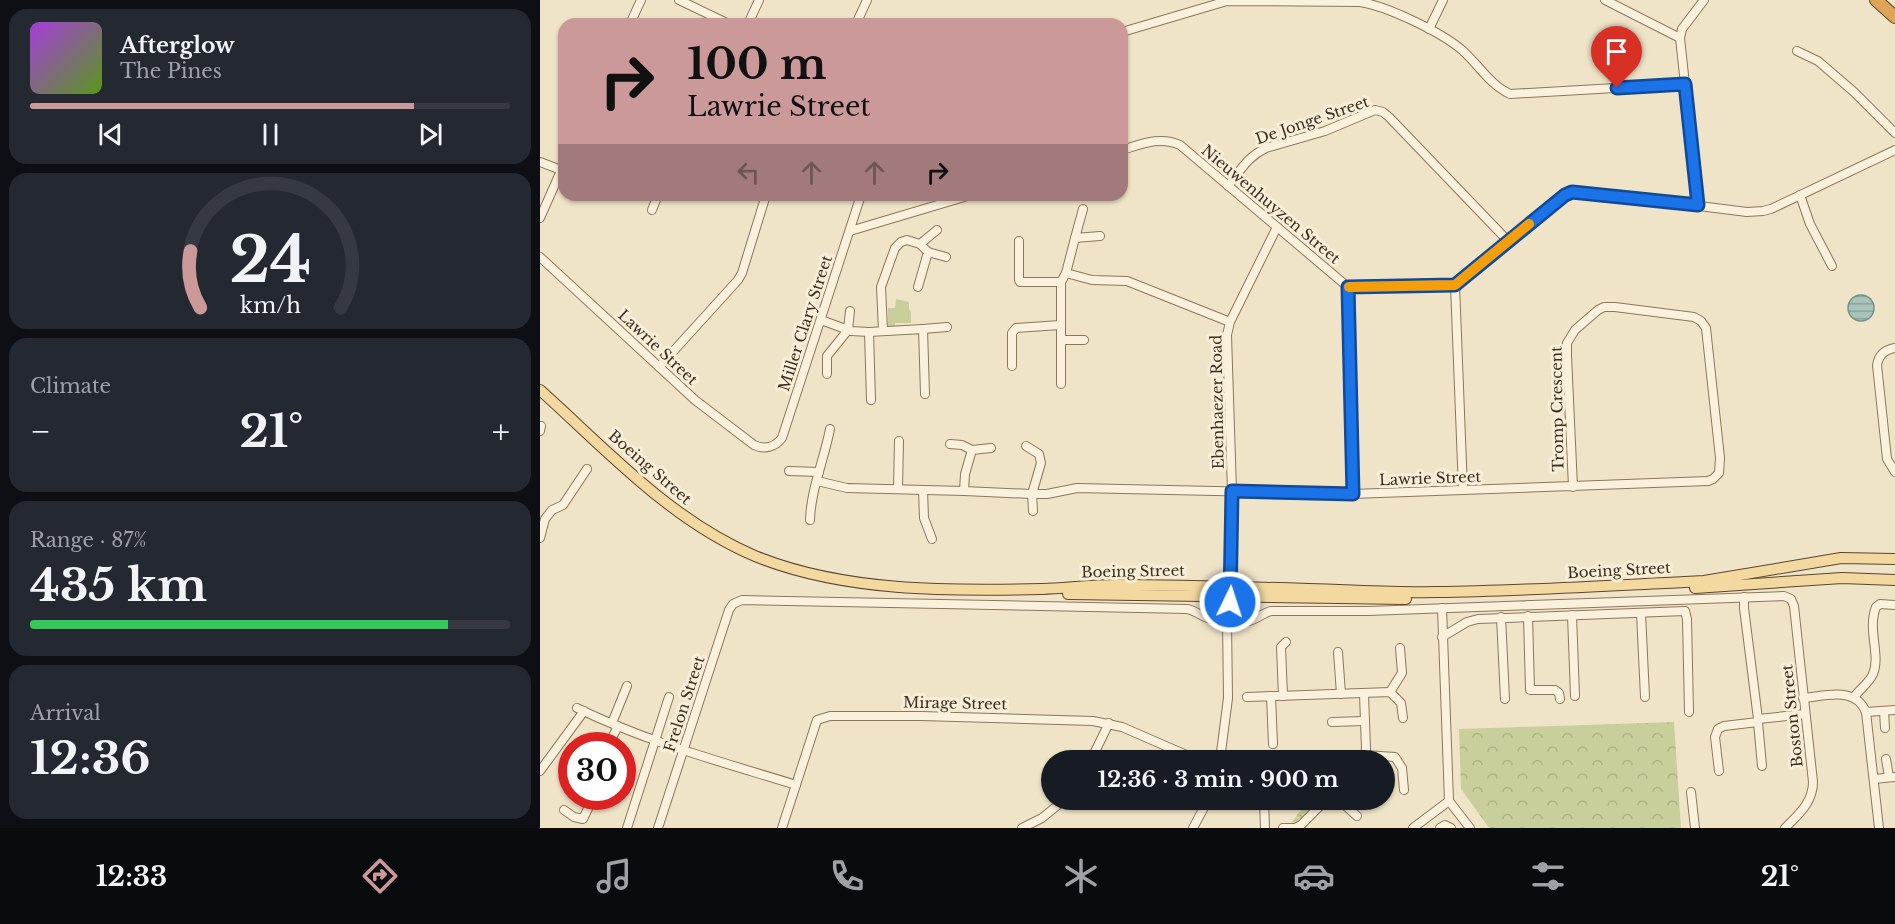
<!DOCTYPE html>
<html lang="en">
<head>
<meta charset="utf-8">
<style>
	body { margin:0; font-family:"Libre Baskerville",serif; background:#242831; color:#f1f3f6; height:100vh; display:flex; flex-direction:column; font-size:22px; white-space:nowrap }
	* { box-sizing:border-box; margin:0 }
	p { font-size:20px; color:#9ea1a6 }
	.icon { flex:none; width:33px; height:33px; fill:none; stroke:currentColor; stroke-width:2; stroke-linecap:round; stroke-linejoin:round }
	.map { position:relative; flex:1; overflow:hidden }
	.sheet { display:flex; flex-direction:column; gap:9px; padding:9px; background:#0d0f14; width:540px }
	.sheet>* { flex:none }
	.banner { position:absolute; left:18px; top:18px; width:570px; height:183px; border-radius:18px; box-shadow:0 2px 4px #0004; background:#cc999b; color:#111; overflow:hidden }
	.speed { position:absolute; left:18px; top:732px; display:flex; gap:12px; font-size:30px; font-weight:700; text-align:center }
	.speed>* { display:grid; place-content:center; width:78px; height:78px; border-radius:50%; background:#171b24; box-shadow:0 2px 4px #0004; line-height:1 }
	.speed .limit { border:9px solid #d22; background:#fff; color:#111 }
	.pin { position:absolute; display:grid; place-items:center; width:51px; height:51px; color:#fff; margin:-62px -26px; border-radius:50% 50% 50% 0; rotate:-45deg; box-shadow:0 0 6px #0007 }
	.pin .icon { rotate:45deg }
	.me { position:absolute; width:66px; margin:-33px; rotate:4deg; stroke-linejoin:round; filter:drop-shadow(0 0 4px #0008) }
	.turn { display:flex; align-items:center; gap:21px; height:126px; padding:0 30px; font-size:27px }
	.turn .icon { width:78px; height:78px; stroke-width:2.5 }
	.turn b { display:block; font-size:42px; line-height:51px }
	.lanes { display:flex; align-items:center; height:57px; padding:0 30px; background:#0003; justify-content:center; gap:30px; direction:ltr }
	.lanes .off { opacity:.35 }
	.big { font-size:45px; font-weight:800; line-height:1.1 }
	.sheet .widget { flex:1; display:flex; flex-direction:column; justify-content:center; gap:9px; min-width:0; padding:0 21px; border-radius:18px; background:#242831 }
	.sheet .dial { align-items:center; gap:0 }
	.dial svg { height:156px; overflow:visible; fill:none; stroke:#363941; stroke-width:7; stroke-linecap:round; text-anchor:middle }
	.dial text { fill:#f1f3f6; stroke:none }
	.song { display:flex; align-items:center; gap:18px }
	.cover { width:72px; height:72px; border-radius:9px; background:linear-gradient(135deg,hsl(280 70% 55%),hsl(90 70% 35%)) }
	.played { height:6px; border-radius:3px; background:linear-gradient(90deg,#cc999b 80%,#363941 80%) }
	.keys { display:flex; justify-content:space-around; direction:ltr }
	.heat { display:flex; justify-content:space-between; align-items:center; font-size:33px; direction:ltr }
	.charge { height:9px; border-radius:4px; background:linear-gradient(90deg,#34c759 87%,#363941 0) }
	.trip { position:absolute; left:501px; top:750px; width:354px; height:60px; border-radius:30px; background:#171b24; box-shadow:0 2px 4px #0004; font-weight:800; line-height:60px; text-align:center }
	.dock { display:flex; height:96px; justify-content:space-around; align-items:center; background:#090b0e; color:#9ea1a6 }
	.dock .icon { width:42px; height:42px }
	.dock .selected { color:#cc999b }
	.dock b { font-size:27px; color:#f1f3f6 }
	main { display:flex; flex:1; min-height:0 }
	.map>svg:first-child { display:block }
	.grass { fill:#c9cf9b }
	.park { fill:url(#park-crowns) }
	.water { fill:url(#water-rules); stroke:#6f938a; stroke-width:1.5 }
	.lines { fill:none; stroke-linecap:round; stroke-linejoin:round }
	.minor-casing { stroke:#8d765c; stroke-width:10 }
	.major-casing { stroke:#5b4430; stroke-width:12 }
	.highway-casing { stroke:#5b4430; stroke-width:14 }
	.minor { stroke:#faf1dc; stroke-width:8 }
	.major { stroke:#f3d9a0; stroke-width:10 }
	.highway { stroke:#e0a458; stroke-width:12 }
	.route-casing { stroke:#114b97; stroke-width:15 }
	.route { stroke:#1a73e8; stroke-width:10 }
	.slow { stroke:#f59e0b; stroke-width:10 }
	.labels { text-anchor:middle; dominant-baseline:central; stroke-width:6; stroke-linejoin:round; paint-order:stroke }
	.street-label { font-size:15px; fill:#3d2e20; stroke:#f7eed8 }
</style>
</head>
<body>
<main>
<section class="sheet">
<div class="widget">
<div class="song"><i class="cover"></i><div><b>Afterglow</b><p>The Pines</p></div></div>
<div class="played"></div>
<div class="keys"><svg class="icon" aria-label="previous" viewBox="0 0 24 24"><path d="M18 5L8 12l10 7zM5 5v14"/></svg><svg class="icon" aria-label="pause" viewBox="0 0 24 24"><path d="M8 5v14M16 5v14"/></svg><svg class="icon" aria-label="next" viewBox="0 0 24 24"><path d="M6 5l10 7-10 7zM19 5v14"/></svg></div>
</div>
<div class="widget dial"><svg viewBox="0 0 100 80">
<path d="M14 69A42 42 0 1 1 86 69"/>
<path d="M14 69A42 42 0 0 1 9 40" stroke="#cc999b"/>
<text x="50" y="56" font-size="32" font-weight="700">24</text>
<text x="50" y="72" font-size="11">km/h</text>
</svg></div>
<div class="widget"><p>Climate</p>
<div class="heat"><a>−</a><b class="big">21°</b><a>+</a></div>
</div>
<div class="widget"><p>Range · 87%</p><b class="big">435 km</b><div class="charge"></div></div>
<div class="widget"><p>Arrival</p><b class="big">12:36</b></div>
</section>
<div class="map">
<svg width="1355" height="828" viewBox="0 0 1355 828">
	<defs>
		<pattern id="park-crowns" width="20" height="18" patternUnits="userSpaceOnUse" patternTransform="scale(1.5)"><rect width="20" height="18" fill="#c9cf9b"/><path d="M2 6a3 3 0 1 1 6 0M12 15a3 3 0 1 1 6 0" fill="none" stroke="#aeb285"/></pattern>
		<pattern id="water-rules" width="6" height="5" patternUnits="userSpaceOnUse" patternTransform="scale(1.5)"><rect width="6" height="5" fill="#a9c4bc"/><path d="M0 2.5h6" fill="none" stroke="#8ba098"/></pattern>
	</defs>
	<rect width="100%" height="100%" fill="#f0e4c8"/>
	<path class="grass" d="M356,299L369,302V309L371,312V323H355V326H348V308H355Z"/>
	<g class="park">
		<path d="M1134,722L1141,828H949L921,789L919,729Z"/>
		<path d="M761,800H779L758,822L751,823L761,810Z"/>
	</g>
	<circle class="water" cx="1321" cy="308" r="13"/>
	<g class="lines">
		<g class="minor-casing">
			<g id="minor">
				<path d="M139,0L189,24"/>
				<path d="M1065,0L1140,38"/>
				<path d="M90,24L101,0"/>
				<path d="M208,24L219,0"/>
				<path d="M316,24L327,0"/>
				<path d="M889,29L903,0"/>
				<path d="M582,32L687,1L820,2C847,6 901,32 922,50C938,64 950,85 970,94L1145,84"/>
				<path d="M1257,51L1278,61L1314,92L1355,133"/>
				<path d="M582,150C602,144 620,136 640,145L808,287L915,285L1025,195L1032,192L1040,191L1207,212L1223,211L1231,209L1355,150"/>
				<path d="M0,162L21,170"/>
				<path d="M688,186C701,170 707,157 726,148L785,131L835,110L843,112L849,117L968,241"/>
				<path d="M1260,195L1270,224L1292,266"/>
				<path d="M1158,205L1140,38L1142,29L1164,0"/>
				<path d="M112,210L118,195"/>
				<path d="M0,218L24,164"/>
				<path d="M310,231L431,195"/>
				<path d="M535,238L543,209"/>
				<path d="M479,241V280L480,282H521"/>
				<path d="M380,244L397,230"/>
				<path d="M388,252L406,257"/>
				<path d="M0,257L155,400L214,445C225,450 235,447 242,438L321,195"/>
				<path d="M526,273L552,280L587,281L690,322"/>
				<path d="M915,285L923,490"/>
				<path d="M808,287L812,494"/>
				<path d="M281,320L311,331L329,332L383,329L385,394"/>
				<path d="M383,329L407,327"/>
				<path d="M343,331L341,287L355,248L361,242L367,240L380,244L388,252L378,287"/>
				<path d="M329,332L331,400"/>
				<path d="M521,340H544"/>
				<path d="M1355,348C1345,350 1339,354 1337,365L1347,459L1355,472"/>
				<path d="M472,366V333L476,328L520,325"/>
				<path d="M119,367L198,280L202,273L226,195"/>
				<path d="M287,374V356L308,330L310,311"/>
				<path d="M521,384V282L526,273L535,238L560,236"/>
				<path d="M0,431L1,426"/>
				<path d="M410,444L422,445L432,450"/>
				<path d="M486,446L499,454L501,463L492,494L493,511"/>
				<path d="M249,471L279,472"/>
				<path d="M277,481L307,488L424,491L492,494H507L537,488L812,494L1168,481L1173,479L1179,473L1180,458L1166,328L1161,321L1154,317L1075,307H1064L1058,310L1035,330L1027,343V356L1033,487"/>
				<path d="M358,489L359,441"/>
				<path d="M383,490L384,518L392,539"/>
				<path d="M424,491L425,474L432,450L451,448"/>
				<path d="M270,520C271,489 284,460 290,429"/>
				<path d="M0,538L5,519L12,510L23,505L47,469"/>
				<path d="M1204,597V608L1218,719"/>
				<path d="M902,608L909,801L930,828"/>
				<path d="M1101,613L1105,697"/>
				<path d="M1032,615L1035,696"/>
				<path d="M988,616L990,690H1015L1019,693L1020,699"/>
				<path d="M961,617L965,699"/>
				<path d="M902,637L927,622L938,619L1145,611L1147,619L1149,712"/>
				<path d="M798,652L801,694"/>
				<path d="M850,692L862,673L860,648"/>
				<path d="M731,696L733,744"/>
				<path d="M743,696L741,647L746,642"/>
				<path d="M707,697L850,692L861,703L863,718"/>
				<path d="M1314,697C1320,689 1329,683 1333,674C1341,655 1327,630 1336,607L1340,604L1355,605"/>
				<path d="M1263,698C1286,696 1315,686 1326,712L1339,828"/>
				<path d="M37,708C107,742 182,762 256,785"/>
				<path d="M1344,711L1345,728"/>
				<path d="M1326,712L1355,710"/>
				<path d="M792,722L825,721"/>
				<path d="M1218,722L1222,766"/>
				<path d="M72,723L87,686"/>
				<path d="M68,746L78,726"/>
				<path d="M825,755L855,757L862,768L864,790"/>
				<path d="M1346,759L1349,777"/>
				<path d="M551,760L569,723"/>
				<path d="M680,760L688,698L687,621L691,572L692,491L687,335L690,322L737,227"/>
				<path d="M822,760L825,755L826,749L824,694"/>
				<path d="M0,771L44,711"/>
				<path d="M1179,771L1175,737L1178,729L1184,726L1218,722V719L1265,714"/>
				<path d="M1334,779L1355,777"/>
				<path d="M1151,792L1155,828"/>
				<path d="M724,800L725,828"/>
				<path d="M799,800L817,816"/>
				<path d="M24,810L34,817L43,819L54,796"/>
				<path d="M87,828L129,697"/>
				<path d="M118,828L189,610L193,604L202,600L647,609C654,610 658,614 665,617C676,622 697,624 709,621C717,619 723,613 731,611H828L1244,596L1251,599L1254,606L1273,782C1273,802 1259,814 1245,828"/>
				<path d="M242,828L277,720L290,716H381L553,721L582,727L658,760"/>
				<path d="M482,828L502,818L524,800"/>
				<path d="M653,828L668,800"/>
				<path d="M743,828H755L761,825L786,800"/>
				<path d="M873,828L909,801"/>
				<path d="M900,828L905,825L911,828"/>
			</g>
		</g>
		<g class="major-casing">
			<g id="major">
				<path d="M0,390C67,450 130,520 215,556C303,592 408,591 502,589C527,588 551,585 575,585C640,585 705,587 769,589C812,590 854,593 897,592C980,591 1063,586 1145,582L1164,581L1301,558L1355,559"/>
				<path d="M1155,588L1302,578L1355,580"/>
				<path d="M528,594L866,599"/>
			</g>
		</g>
		<g class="highway-casing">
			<path id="highway" d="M1336,0L1355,17"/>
		</g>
		<use href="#minor" class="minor"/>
		<use href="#major" class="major"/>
		<use href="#highway" class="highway"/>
	</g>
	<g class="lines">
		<g class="route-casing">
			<path id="route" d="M690,602L692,491L813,494L808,287L915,285L1025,195L1032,192L1158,205L1145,84L1077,88"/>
		</g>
		<use href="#route" class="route"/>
		<path class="slow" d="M809,287L915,285L989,224"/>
	</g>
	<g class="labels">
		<g class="street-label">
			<text transform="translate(772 120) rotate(-19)">De Jonge Street</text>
			<text transform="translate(731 204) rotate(40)">Nieuwenhuyzen Street</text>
			<text transform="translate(265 323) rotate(-72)">Miller Clary Street</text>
			<text transform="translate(118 347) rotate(43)">Lawrie Street</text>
			<text transform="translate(677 402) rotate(-91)">Ebenhaezer Road</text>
			<text transform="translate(1017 409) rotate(-91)">Tromp Crescent</text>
			<text transform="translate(110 467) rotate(41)">Boeing Street</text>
			<text transform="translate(890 478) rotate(-2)">Lawrie Street</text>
			<text transform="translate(1079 570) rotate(-3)">Boeing Street</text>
			<text transform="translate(593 571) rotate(-1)">Boeing Street</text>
			<text transform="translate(415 703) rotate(1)">Mirage Street</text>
			<text transform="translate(144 704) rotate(-72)">Frelon Street</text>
			<text transform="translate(1252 716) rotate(-96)">Boston Street</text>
		</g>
	</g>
</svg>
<div class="speed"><div class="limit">30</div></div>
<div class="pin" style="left:1077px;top:88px;background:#d93025"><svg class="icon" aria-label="arrive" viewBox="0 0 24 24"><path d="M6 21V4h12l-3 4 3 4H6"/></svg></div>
<svg class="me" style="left:690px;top:602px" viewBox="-20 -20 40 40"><circle r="17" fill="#1a73e8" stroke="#fff" stroke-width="3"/><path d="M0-11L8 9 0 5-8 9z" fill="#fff"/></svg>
<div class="trip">12:36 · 3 min · 900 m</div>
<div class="banner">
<div class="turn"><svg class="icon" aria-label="right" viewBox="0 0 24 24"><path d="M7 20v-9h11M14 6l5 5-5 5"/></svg><div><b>100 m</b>Lawrie Street</div></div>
<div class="lanes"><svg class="icon off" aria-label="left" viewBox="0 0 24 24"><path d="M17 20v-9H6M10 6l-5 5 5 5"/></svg><svg class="icon off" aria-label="ahead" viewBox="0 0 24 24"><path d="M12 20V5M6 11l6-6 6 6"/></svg><svg class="icon off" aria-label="ahead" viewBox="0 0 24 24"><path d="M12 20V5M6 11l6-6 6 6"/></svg><svg class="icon" aria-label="right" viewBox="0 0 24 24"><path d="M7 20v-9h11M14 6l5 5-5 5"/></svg></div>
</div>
</div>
</main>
<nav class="dock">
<b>12:33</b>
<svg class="icon selected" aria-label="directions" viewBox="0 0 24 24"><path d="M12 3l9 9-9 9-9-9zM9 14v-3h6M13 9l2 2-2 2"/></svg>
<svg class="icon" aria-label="music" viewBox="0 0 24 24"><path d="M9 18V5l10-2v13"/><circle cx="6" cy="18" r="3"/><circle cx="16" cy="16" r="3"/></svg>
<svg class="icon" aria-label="phone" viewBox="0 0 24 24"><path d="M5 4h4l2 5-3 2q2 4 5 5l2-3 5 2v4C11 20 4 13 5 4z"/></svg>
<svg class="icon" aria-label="climate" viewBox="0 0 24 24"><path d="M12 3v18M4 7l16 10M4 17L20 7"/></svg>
<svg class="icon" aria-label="car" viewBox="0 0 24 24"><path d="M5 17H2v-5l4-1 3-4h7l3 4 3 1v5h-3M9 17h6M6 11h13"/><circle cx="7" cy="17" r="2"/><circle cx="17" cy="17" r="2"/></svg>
<svg class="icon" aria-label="filters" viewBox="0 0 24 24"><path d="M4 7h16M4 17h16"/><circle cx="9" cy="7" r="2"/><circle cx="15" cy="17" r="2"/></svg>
<b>21°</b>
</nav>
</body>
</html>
